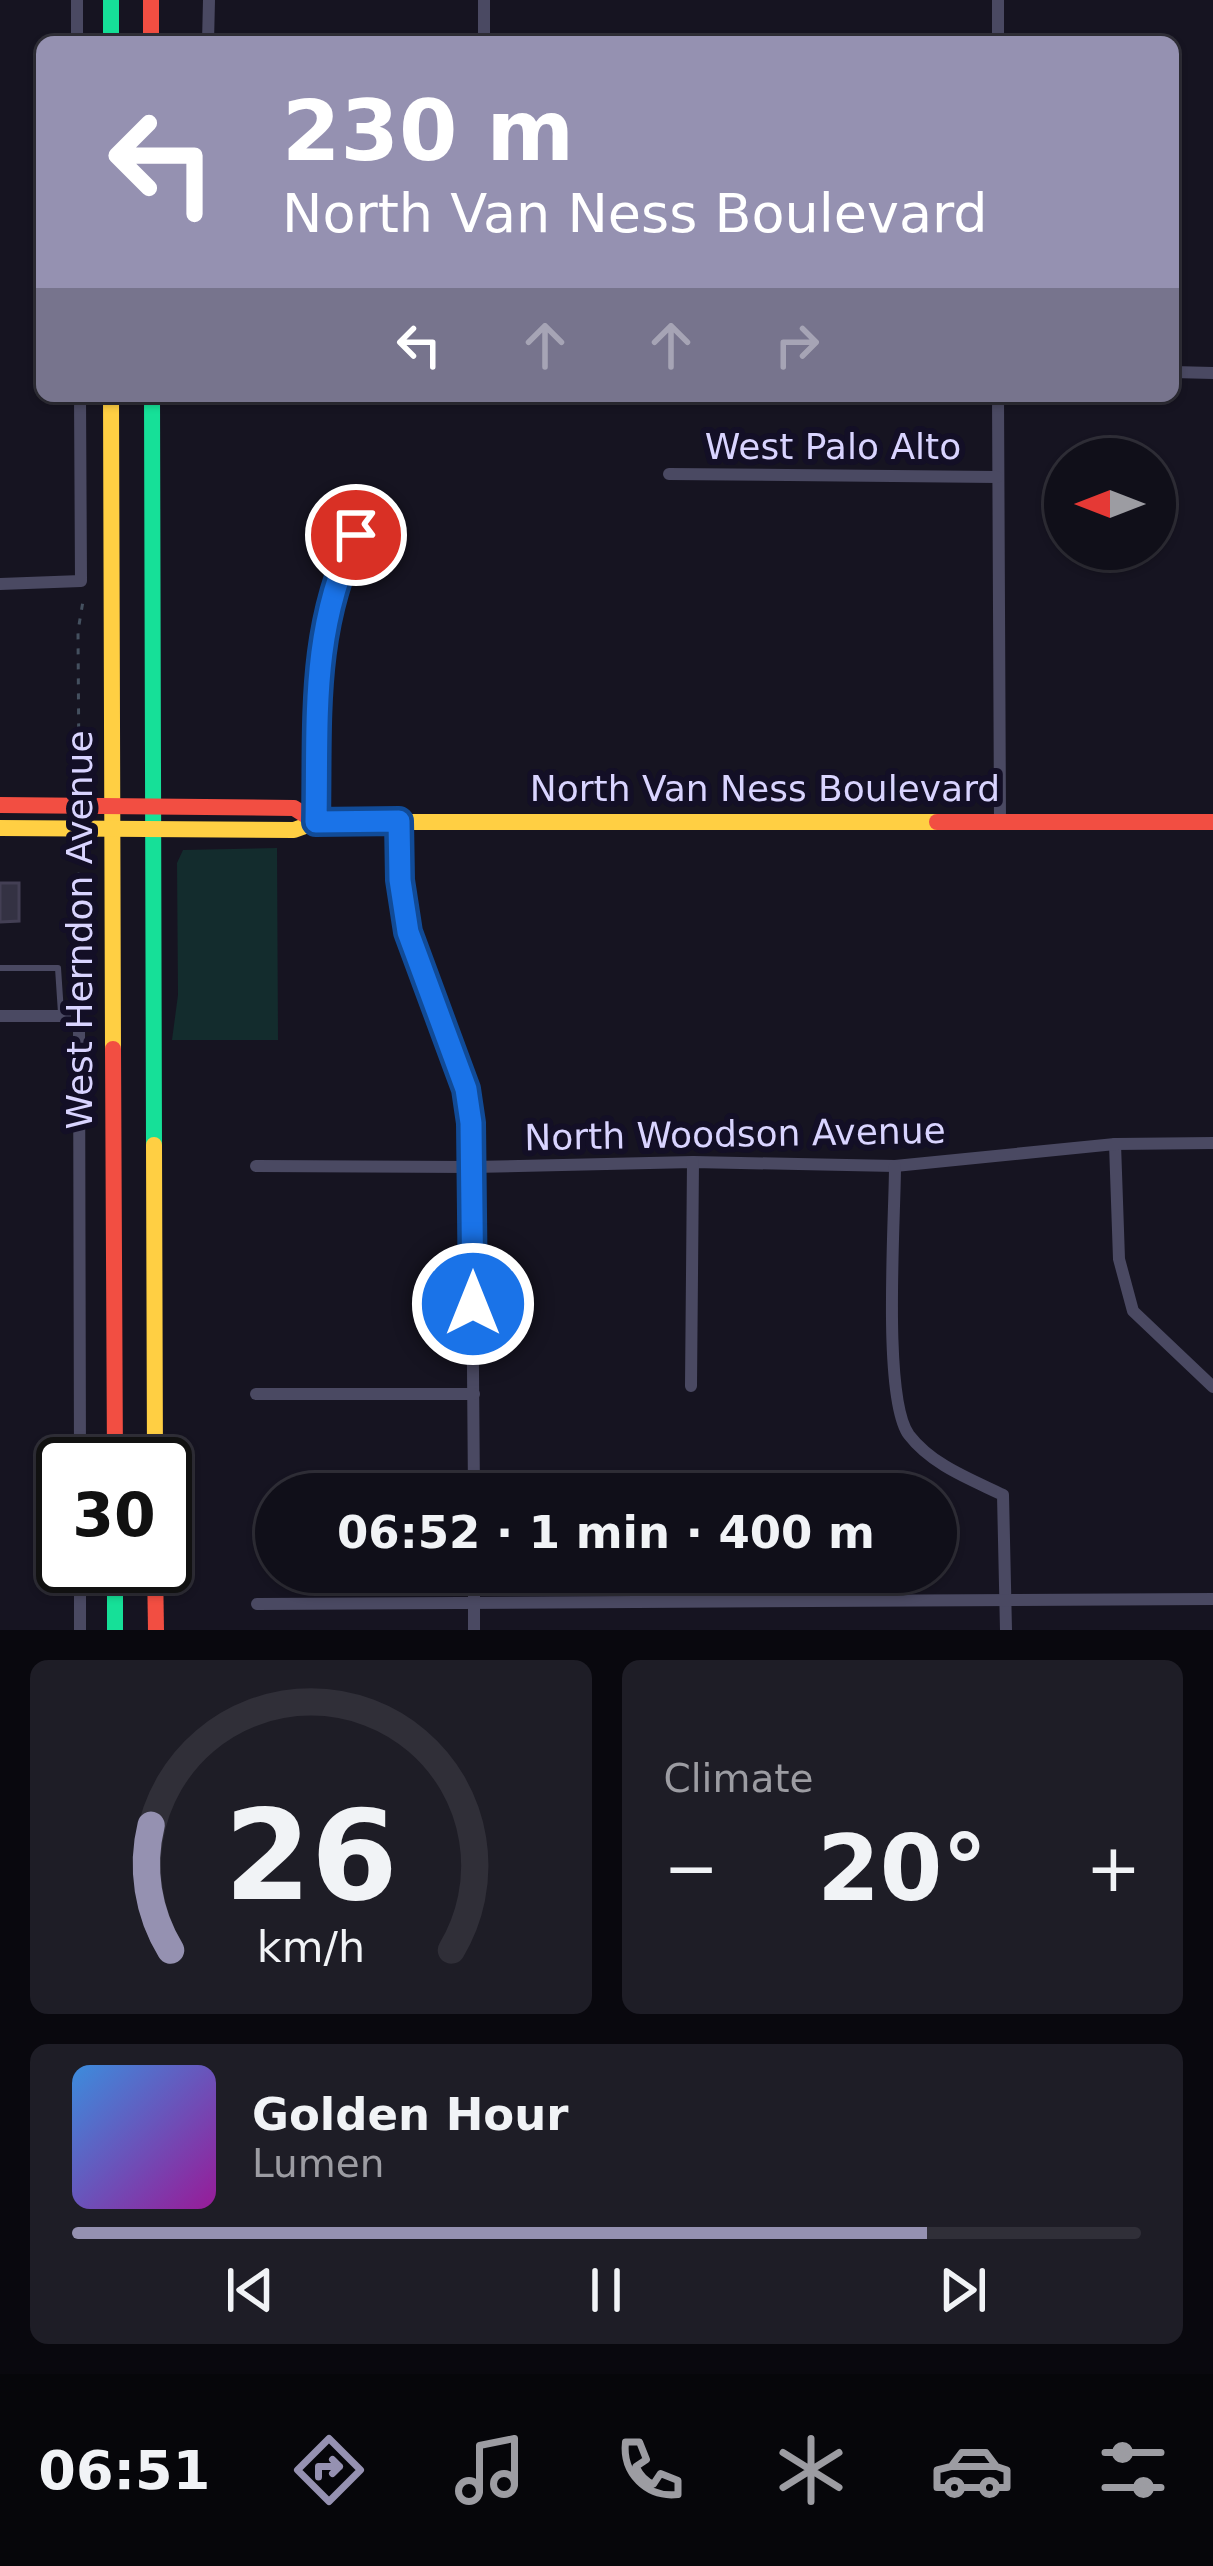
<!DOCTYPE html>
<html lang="en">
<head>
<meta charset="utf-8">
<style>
	body { margin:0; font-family:"DejaVu Sans",sans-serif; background:#1e1d26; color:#f1f3f6; height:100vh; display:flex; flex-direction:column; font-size:45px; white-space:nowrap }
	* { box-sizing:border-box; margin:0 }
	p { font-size:39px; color:#9c9ca2 }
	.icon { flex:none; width:66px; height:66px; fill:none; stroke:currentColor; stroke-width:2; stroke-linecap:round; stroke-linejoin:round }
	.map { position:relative; height:1630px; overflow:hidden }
	.side { display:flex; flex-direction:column; gap:30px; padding:30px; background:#09080e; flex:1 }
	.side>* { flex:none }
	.hud { position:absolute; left:36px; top:36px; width:1143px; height:366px; border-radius:18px; box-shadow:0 3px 9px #0004,0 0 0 3px #302f38; background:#9591b1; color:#fff; overflow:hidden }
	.needle { width:78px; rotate:270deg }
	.fabs { position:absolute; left:1044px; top:438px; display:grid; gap:24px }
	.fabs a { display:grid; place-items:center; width:132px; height:132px; border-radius:50%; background:#100f19; box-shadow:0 3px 9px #0004,0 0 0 3px #302f38; font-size:60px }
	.speed { position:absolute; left:36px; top:1437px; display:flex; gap:24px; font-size:60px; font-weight:700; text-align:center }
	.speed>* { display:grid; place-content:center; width:156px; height:156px; border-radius:50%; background:#100f19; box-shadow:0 3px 9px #0004,0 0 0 3px #302f38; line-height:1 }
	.speed .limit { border:6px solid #111; border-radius:18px; background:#fff; color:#111 }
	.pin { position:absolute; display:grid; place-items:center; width:102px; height:102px; color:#fff; margin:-51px; border:6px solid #fff; border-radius:50%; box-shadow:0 3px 12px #0007 }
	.me { position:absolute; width:132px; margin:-66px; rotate:0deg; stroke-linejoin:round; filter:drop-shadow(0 0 9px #0008) }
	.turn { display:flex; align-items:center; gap:42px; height:252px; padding:0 48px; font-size:54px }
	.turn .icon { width:156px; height:156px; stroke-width:2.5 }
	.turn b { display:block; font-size:84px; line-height:102px }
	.lanes { display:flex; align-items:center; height:114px; padding:0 48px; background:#0003; justify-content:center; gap:60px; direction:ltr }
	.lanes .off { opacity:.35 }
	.big { font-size:90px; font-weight:800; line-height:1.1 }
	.side .widget { flex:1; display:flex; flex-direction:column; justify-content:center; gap:18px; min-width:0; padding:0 42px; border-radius:18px; background:#1e1d26 }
	.side .dial { align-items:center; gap:0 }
	.dial svg { height:312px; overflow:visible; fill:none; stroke:#302f38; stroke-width:7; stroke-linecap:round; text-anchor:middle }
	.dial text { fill:#f1f3f6; stroke:none }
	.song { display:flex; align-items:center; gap:36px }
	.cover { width:144px; height:144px; border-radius:18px; background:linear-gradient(135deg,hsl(210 70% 55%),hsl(300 70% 35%)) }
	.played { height:12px; border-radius:6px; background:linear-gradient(90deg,#9591b1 80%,#302f38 80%) }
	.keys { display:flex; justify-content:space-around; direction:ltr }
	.heat { display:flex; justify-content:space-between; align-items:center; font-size:66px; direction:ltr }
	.side .tiles { flex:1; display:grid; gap:30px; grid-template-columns:1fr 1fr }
	.widget:last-child { grid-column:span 2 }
	.trip { position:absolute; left:255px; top:1473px; width:702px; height:120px; border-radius:60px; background:#100f19; box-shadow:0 3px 9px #0004,0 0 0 3px #302f38; font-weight:800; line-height:120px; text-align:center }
	.tabs { display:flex; height:192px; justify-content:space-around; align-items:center; background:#06060a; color:#9c9ca2 }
	.tabs .icon { width:84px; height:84px }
	.tabs .current { color:#9591b1 }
	.tabs b { font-size:54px; color:#f1f3f6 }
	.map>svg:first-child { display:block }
	.green { fill:#132c2d }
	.building { fill:#343243; stroke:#433f54; stroke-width:3 }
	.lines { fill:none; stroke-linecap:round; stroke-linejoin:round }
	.path { stroke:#44505f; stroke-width:3; stroke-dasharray:6 9; stroke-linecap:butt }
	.lane { stroke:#4a4962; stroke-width:6 }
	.street { stroke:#4a4962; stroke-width:12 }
	.fast { stroke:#16e098; stroke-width:16 }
	.slow { stroke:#ffcf43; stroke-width:16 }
	.jam { stroke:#f24e42; stroke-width:16 }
	.route-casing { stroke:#114b97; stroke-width:30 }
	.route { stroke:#1a73e8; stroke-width:21 }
	.labels { text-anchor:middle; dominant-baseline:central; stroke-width:12; stroke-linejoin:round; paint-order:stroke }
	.street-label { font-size:36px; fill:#d9d4ff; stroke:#130f26 }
</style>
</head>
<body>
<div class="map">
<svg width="1213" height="1630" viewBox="0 0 1213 1630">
	<rect width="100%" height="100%" fill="#161421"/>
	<path class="green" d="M277,848L278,1040H172L178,995L177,863L183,850Z"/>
	<path class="building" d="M0,883H19V921L0,922Z"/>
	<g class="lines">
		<g class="path">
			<path d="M82,789L79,777L78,631L84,595"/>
			<path d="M83,843L78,882L85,939L86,1012"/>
		</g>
		<path class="lane" d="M0,968H58L61,1013"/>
		<g class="street">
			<path d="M77,0V42"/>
			<path d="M484,0V42"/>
			<path d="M998,0V42"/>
			<path d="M208,42L209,0"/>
			<path d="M1173,372L1213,373"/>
			<path d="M998,396L1000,821"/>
			<path d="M669,474L997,477"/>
			<path d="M0,584L81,581L80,396"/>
			<path d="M399,821L400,880L408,932L458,1062L471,1123L474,1494"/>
			<path d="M316,822L319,653L337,574L375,496"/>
			<path d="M0,1016H61L79,1022L80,1464"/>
			<path d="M1115,1144L1119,1259L1133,1311L1213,1387"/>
			<path d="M256,1166L472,1167L693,1162L895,1166L1115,1144L1213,1143"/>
			<path d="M895,1166C895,1218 882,1399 909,1435C932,1465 970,1479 1003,1495L1006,1630"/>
			<path d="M691,1386L693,1162"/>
			<path d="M256,1394H474"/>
			<path d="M80,1566V1630"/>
			<path d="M257,1604L1213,1599"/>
			<path d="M474,1630V1572"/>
		</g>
		<g class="fast">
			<path d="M111,0V42"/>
			<path d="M152,396L154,1145"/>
			<path d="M115,1566V1630"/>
		</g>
		<g class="slow">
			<path d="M111,396L113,1049"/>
			<path d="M0,828L294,830L316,822H937"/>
			<path d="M154,1145L155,1464"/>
		</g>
		<g class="jam">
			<path d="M151,0V42"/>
			<path d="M0,805L294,808L316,822"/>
			<path d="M937,822H1213"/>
			<path d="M113,1049L115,1464"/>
			<path d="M155,1566L156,1630"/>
		</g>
	</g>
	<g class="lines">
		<g class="route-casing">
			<path id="route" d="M356,535C310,630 318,719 316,822L399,821L400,880L408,932L466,1089L471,1123L473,1304"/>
		</g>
		<use href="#route" class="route"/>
	</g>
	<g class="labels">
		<g class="street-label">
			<text x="833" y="446">West Palo Alto</text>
			<text x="765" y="788">North Van Ness Boulevard</text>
			<text transform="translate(79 930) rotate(-90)">West Herndon Avenue</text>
			<text transform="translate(735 1134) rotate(-1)">North Woodson Avenue</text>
		</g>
	</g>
</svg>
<div class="fabs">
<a><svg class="needle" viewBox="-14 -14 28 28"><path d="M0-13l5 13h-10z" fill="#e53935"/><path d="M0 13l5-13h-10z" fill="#9c9ca2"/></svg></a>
</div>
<div class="speed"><div class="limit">30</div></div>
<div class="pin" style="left:356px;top:535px;background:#d93025"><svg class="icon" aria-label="arrive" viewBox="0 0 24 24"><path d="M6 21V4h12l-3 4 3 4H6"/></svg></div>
<svg class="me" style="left:473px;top:1304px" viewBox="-20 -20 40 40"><circle r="17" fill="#1a73e8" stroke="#fff" stroke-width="3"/><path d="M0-11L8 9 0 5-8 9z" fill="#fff"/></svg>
<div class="trip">06:52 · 1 min · 400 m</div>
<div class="hud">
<div class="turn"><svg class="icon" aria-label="left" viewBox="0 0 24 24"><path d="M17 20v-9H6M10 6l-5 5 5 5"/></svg><div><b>230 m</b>North Van Ness Boulevard</div></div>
<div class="lanes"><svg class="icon" aria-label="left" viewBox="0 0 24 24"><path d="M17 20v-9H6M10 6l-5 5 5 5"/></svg><svg class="icon off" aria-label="ahead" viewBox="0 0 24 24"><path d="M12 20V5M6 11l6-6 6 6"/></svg><svg class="icon off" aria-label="ahead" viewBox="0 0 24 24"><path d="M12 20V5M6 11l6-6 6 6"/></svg><svg class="icon off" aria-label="right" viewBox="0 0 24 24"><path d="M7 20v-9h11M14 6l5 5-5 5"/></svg></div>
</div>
</div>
<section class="side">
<div class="tiles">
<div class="widget dial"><svg viewBox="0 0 100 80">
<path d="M14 69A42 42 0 1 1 86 69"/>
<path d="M14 69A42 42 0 0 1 9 37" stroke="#9591b1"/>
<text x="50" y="56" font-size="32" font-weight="700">26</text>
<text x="50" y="72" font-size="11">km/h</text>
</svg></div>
<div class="widget"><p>Climate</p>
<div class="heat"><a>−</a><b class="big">20°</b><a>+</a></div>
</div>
<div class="widget">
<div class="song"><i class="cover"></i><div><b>Golden Hour</b><p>Lumen</p></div></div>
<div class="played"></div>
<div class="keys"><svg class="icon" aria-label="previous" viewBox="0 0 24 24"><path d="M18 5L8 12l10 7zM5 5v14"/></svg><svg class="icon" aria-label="pause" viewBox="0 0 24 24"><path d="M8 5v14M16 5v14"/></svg><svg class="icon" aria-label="next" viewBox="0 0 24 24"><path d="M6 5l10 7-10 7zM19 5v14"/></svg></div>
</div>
</div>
</section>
<nav class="tabs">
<b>06:51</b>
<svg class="icon current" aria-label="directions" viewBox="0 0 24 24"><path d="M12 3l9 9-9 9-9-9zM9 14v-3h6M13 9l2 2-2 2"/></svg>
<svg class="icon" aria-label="music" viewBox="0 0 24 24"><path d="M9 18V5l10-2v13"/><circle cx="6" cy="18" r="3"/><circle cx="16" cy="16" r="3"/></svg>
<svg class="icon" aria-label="phone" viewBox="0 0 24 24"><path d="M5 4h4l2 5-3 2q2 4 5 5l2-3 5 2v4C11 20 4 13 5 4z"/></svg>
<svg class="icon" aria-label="climate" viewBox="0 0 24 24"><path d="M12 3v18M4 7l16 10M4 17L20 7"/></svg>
<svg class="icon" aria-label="car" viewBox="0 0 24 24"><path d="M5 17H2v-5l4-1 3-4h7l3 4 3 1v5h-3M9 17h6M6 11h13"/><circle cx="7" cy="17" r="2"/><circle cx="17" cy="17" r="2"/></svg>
<svg class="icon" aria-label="filters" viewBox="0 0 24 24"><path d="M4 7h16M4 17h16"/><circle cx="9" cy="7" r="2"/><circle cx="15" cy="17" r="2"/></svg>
</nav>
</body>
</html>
